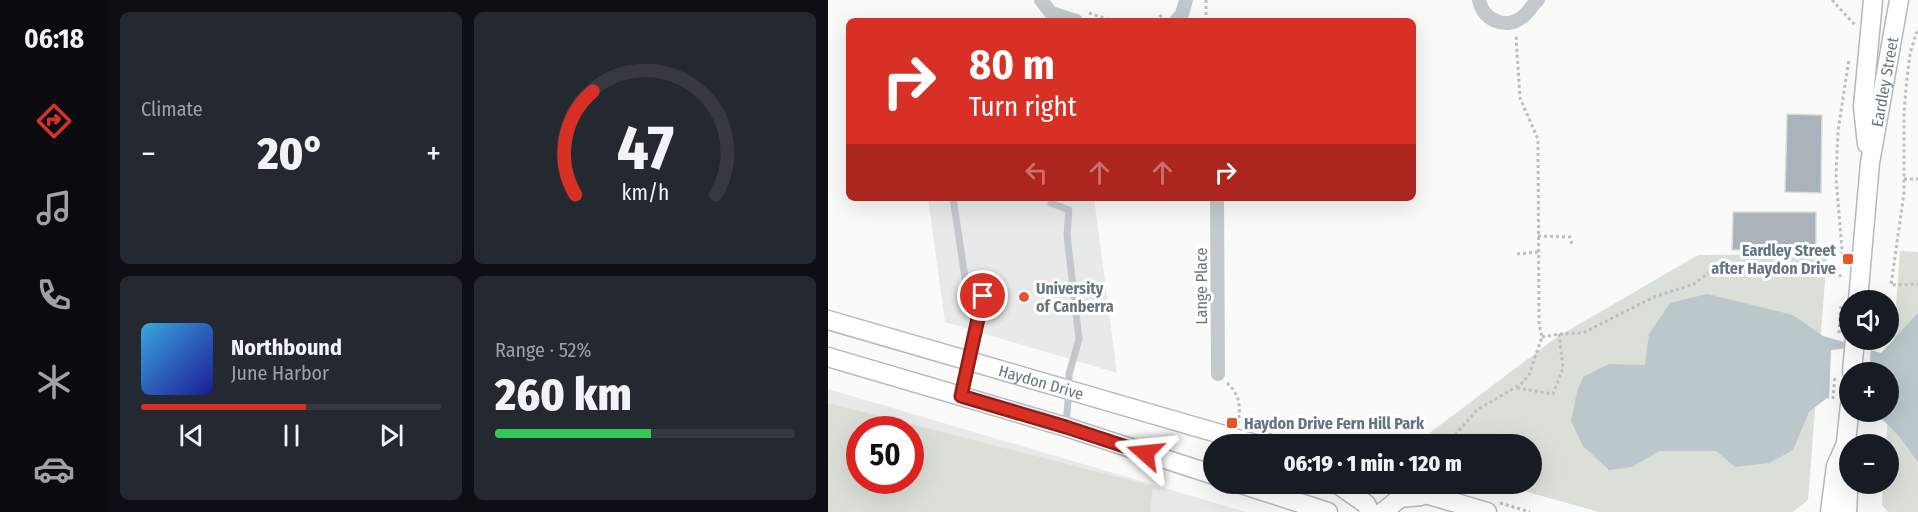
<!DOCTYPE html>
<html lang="en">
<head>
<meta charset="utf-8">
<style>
	body { margin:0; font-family:"Fira Sans Condensed",sans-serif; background:#242831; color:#f1f3f6; height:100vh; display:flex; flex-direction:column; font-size:22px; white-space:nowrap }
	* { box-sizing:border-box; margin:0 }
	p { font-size:20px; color:#9ea1a6 }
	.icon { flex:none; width:33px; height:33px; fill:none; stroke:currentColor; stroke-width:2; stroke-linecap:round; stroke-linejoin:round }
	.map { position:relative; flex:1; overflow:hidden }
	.panel { display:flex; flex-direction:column; gap:12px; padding:12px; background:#0d0f14; width:720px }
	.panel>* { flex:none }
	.hud { position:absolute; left:18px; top:18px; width:570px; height:183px; border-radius:9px; box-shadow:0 6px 24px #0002; background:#d93025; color:#fff; overflow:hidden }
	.tools { position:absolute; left:1011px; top:290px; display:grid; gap:12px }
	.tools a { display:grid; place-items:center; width:60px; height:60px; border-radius:50%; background:#171b24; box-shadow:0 6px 24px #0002; font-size:30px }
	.speed { position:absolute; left:18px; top:416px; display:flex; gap:12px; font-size:30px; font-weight:700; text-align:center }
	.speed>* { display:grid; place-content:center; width:78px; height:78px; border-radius:50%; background:#171b24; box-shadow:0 6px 24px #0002; line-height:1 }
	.speed .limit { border:9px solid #d22; background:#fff; color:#111 }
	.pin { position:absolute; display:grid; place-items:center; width:51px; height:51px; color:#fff; margin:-26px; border:3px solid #fff; border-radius:50%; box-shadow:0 2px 6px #0007 }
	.me { position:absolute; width:66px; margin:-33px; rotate:288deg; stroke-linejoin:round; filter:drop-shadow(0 0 4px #0008) }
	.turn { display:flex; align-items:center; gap:21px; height:126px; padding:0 24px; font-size:27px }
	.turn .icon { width:78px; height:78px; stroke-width:2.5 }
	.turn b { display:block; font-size:42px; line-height:51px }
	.lanes { display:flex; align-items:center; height:57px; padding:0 24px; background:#0003; justify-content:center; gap:30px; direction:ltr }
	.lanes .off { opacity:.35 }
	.big { font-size:45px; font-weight:800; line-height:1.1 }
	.panel .card { flex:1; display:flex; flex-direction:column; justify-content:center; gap:9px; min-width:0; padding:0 21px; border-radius:9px; background:#242831 }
	.panel .dial { align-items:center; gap:0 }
	.dial svg { height:156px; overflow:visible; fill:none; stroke:#363941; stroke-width:7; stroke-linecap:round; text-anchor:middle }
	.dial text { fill:#f1f3f6; stroke:none }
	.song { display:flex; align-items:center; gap:18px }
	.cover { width:72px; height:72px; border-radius:9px; background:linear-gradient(135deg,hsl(200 70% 55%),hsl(240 70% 35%)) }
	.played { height:6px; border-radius:3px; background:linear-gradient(90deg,#d93025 55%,#363941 55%) }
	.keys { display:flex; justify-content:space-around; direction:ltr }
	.heat { display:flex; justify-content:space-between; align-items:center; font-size:33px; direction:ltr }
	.charge { height:9px; border-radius:4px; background:linear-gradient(90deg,#34c759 52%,#363941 0) }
	.panel .tiles { flex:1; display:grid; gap:12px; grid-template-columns:repeat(2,1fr) }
	.trip { position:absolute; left:375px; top:434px; width:339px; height:60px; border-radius:30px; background:#171b24; box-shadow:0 6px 24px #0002; font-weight:800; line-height:60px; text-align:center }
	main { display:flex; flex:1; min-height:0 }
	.tabs { display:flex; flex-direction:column; width:108px; justify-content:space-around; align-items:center; background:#090b0e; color:#9ea1a6 }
	.tabs .icon { width:42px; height:42px }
	.tabs .selected { color:#d93025 }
	.tabs b { font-size:27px; color:#f1f3f6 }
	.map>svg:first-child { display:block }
	.built { fill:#e8e9e9; fill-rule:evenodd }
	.green { fill:#dadfd7; fill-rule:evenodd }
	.water { fill:#bbc7cb }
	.pier { fill:#fafaf8 }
	.building { fill:#aab3b9; stroke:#dcdcda; stroke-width:1.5 }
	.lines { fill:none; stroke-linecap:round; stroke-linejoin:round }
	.secondary-casing { stroke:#b3babf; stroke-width:21 }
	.path { stroke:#bbbfc2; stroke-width:3; stroke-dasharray:3 3; stroke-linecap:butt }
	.lane { stroke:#c3c8cc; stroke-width:7 }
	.street { stroke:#c3c8cc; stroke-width:14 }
	.secondary { stroke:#fff; stroke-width:18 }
	.route-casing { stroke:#8d1f18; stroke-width:15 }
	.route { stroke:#d93025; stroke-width:10 }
	.poi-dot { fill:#e4572e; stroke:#fff; stroke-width:2 }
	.labels { text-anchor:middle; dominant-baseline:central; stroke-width:6; stroke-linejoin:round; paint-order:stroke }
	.street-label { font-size:16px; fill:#657683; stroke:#fff }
	.poi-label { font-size:16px; font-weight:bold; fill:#657683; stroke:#fff; text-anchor:start }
</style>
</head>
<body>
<main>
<nav class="tabs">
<b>06:18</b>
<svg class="icon selected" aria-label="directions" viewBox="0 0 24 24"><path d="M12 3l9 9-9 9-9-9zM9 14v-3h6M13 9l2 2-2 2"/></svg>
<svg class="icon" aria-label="music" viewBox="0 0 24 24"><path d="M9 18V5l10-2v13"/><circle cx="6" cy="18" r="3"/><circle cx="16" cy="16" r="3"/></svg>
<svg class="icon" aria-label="phone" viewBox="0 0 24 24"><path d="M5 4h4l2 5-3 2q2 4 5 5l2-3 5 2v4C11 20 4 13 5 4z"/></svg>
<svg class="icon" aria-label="climate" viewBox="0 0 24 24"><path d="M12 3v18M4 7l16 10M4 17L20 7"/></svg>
<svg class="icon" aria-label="car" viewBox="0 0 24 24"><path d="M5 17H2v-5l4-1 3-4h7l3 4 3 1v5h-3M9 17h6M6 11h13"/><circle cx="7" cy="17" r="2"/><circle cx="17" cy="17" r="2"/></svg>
</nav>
<section class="panel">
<div class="tiles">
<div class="card"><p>Climate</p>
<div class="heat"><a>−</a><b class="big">20°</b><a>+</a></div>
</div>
<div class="card dial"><svg viewBox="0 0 100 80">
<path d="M14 69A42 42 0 1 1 86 69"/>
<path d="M14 69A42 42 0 0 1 23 16" stroke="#d93025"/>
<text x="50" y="56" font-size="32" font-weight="700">47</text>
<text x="50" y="72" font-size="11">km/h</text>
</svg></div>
<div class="card">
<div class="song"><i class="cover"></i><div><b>Northbound</b><p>June Harbor</p></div></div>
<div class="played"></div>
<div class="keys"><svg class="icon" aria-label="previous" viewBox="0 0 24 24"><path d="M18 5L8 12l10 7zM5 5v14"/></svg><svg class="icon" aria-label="pause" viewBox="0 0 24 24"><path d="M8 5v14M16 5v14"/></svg><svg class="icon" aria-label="next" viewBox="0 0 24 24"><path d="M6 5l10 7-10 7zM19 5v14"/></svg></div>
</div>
<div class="card"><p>Range · 52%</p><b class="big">260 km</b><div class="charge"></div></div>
</div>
</section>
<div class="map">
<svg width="1090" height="512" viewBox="0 0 1090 512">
	<rect width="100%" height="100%" fill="#fafaf8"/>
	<g class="built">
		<path d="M100,198H266L289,373L117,322Z"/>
		<path d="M0,389L418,512H0ZM32,429H82V480H32Z"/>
	</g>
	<g class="green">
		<path d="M1072,251L1090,252V512H1060L1054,505L1055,483H1060V444H1058Z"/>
		<path d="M999,254L980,500L965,512H771L668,483H704V444H587L729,337L870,255Z"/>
		<path d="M0,403L325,486L322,512H0ZM32,429H82V480H32Z"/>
	</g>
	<path class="water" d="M879,294L965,315L995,336L1053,353L1090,313V462C1076,443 1061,419 1038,411H1060V372H1022L1021,405L999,398L981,412L965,450L941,463L907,467L888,451H831L804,467L781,470L755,446L743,421L749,392L755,377L781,364L817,365L821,334L842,303Z"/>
	<path class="pier" d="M1040,346L1043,347L1041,372H1022L1021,408L1001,401L1003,350Z"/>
	<g class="building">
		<path d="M959,114L994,115L993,193L957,192Z"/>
		<path d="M905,212H988V250H904Z"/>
	</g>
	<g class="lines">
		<g class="secondary-casing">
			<g id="secondary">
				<path d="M1039,144L1035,107L1045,0"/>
				<path id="s1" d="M1030,300L1042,163L1071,0"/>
				<path id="s2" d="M0,320L427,444"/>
				<path d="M0,357L238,427L386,475"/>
				<path d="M1024,372L1027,339"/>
				<path d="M410,483L500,512"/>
				<path d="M508,483L538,504L542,512"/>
				<path d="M560,483L659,512"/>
				<path d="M555,512L572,498L593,496"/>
				<path d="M1002,512L1008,466L1017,446"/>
				<path d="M1019,512L1021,475L1018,442L1022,405"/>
			</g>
		</g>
		<g class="path">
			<path d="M378,0V21"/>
			<path d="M1004,0L1027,25"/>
			<path d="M261,13L285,21"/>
			<path d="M327,21L335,14"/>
			<path d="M1090,32L1088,33L1082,54L1079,78L1076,112V193L1063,285L1090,284"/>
			<path d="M1076,179H1090"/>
			<path d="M710,236L742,237L744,245"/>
			<path d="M689,254L710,252"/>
			<path d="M1015,261L1008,178L1010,131L1021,59"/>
			<path d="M1011,333L1013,304"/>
			<path d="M714,337L731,334L755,333L826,297L866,284L883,271H935L1016,276"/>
			<path d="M399,383C412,395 413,406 410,423"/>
			<path d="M689,388L725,394L735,368L731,334"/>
			<path d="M1005,399L1007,375"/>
			<path d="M441,434L474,444"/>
			<path d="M566,435L569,444"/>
			<path d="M619,444L649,410L693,384L701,375L714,337L711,324L710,139L692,98L688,36"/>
			<path d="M672,503L702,512"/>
		</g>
		<g class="lane">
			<path d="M125,198L139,291L155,296L133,396"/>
			<path d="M223,203L241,210L239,235L251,339L241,374V390L238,424"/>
		</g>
		<g class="street">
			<path d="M213,0L223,13L248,21"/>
			<path d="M651,0C655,19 676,30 693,18C700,14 703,6 710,0"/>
			<path d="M348,21L354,14L358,0"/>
			<path d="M389,198L390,374"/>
		</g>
		<use href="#secondary" class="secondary"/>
	</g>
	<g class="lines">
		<g class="route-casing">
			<path id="route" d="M155,296L133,396L238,427L317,453"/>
		</g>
		<use href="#route" class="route"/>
	</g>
	<g class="poi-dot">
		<rect x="1014" y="253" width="12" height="12" rx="3"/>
		<circle cx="196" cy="297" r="6"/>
		<rect x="398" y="417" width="12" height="12" rx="3"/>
	</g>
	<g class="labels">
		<g class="street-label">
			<text stroke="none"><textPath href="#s1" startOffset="220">Eardley Street</textPath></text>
			<text transform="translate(373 286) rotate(-90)">Lange Place</text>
			<text stroke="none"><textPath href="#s2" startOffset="222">Haydon Drive</textPath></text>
		</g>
		<g class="poi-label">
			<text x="1008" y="250" text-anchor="end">Eardley Street<tspan x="1008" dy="18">after Haydon Drive</tspan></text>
			<text x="208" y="288">University<tspan x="208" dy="18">of Canberra</tspan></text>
			<text x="416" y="423">Haydon Drive Fern Hill Park</text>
		</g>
	</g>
</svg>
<div class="tools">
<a><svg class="icon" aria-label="sound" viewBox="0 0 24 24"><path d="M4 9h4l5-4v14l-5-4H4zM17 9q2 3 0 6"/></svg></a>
<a>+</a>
<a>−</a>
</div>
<div class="speed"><div class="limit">50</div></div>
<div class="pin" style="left:155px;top:296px;background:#d93025"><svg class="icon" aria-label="arrive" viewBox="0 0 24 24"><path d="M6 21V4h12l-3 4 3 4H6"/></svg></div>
<svg class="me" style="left:317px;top:453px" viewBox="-20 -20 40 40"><path d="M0-17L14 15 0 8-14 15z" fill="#d93025" stroke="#fff" stroke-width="4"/></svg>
<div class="trip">06:19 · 1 min · 120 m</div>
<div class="hud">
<div class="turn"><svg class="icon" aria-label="right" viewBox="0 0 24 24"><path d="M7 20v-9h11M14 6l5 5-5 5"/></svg><div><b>80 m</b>Turn right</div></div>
<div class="lanes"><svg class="icon off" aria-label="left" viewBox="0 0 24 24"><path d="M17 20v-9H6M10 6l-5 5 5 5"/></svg><svg class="icon off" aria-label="ahead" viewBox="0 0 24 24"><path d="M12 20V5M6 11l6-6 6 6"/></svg><svg class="icon off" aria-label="ahead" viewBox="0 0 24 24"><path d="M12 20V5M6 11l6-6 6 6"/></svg><svg class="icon" aria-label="right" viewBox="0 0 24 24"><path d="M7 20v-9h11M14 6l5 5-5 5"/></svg></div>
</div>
</div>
</main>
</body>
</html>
